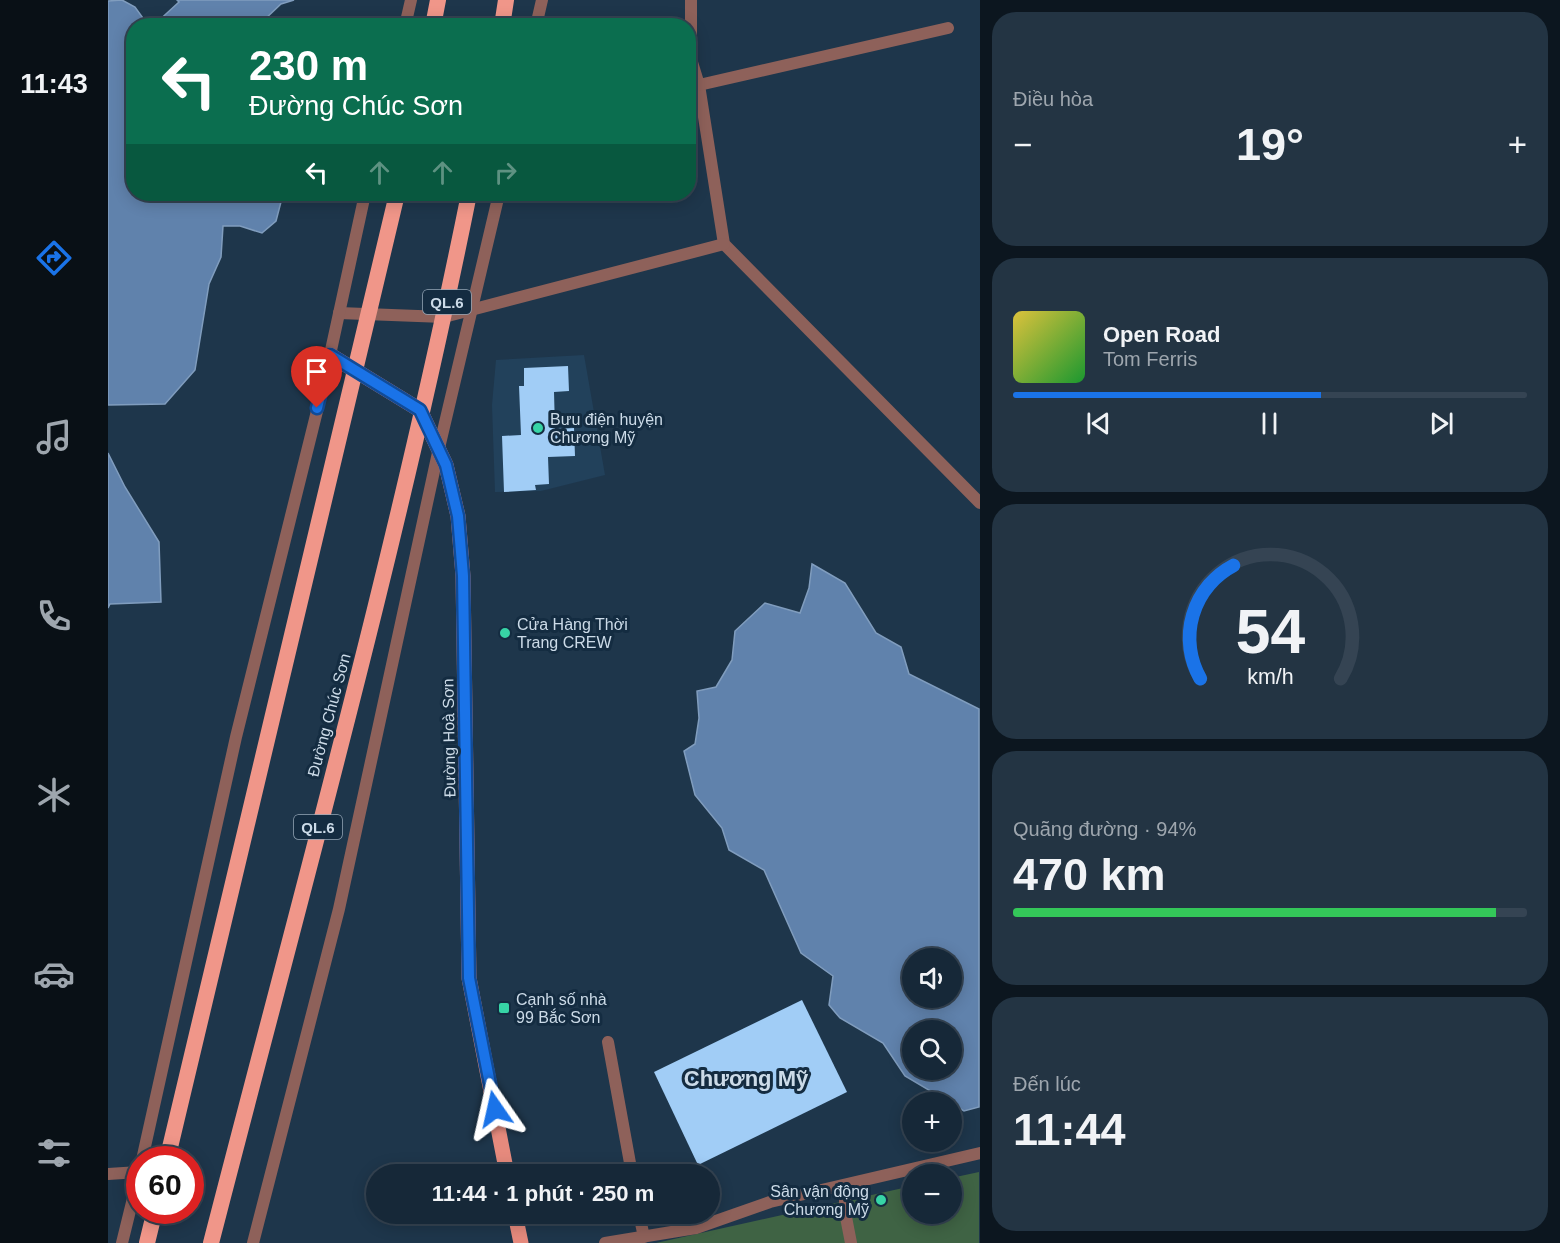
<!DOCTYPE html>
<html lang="vi">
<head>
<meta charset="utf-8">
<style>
	body { margin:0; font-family:Arial,sans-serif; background:#233443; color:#f1f3f6; height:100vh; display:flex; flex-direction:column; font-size:22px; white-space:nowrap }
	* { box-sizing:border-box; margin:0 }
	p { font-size:20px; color:#9ea6ae }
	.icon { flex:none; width:33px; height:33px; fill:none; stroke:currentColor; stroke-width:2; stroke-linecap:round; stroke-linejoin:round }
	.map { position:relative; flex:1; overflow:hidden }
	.side { display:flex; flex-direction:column; gap:12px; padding:12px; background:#0c161f; width:580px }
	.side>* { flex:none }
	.hud { position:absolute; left:18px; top:18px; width:570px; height:183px; border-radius:24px; box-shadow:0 3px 15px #0003,0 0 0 2px #354453; background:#0b6e4f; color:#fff; overflow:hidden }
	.controls { position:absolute; left:794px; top:948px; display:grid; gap:12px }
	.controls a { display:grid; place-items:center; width:60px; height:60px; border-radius:50%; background:#162838; box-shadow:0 3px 15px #0003,0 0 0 2px #354453; font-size:30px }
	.speed { position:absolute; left:18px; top:1146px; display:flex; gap:12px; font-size:30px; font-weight:700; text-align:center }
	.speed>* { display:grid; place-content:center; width:78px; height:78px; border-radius:50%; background:#162838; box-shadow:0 3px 15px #0003,0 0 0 2px #354453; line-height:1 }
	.speed .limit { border:9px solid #d22; background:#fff; color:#111 }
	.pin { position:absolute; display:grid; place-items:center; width:51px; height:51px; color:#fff; margin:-62px -26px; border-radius:50% 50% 50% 0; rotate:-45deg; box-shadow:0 0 6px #0007 }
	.pin .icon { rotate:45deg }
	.me { position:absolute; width:66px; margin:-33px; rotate:349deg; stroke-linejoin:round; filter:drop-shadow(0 0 4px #0008) }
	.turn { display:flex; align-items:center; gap:21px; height:126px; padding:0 24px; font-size:27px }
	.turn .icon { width:78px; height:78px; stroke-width:2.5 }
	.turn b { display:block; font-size:42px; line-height:51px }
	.lanes { display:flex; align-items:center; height:57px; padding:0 24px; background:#0003; justify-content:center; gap:30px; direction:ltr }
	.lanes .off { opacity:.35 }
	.big { font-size:45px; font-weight:600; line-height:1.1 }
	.side .widget { flex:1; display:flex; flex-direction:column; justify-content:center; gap:9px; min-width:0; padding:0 21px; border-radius:24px; background:#233443 }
	.side .dial { align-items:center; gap:0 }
	.dial svg { height:156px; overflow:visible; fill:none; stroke:#354453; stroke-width:7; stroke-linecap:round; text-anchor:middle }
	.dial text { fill:#f1f3f6; stroke:none }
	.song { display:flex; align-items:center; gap:18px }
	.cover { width:72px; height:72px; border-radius:9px; background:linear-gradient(135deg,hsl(50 70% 55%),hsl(130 70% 35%)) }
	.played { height:6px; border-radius:3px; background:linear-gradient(90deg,#1a73e8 60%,#354453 60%) }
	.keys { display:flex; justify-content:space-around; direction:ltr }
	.heat { display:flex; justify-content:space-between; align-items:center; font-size:33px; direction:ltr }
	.charge { height:9px; border-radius:4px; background:linear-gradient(90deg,#34c759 94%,#354453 0) }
	.trip { position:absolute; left:258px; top:1164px; width:354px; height:60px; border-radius:30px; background:#162838; box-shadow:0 3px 15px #0003,0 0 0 2px #354453; font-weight:600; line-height:60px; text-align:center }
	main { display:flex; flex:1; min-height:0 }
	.menu { display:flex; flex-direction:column; width:108px; justify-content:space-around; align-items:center; background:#091016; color:#9ea6ae }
	.menu .icon { width:42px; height:42px }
	.menu .current { color:#1a73e8 }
	.menu b { font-size:27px; color:#f1f3f6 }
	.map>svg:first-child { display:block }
	.built { fill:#22415b }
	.green { fill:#3f6344 }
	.water { fill:#6082ac; stroke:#809dbe; stroke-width:1.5; fill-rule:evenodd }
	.building { fill:#a1cdf6 }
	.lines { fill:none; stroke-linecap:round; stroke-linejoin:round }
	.service { stroke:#8e615a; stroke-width:12 }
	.minor { stroke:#8e615a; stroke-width:12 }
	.tertiary { stroke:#8e615a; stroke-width:12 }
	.primary { stroke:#e68a7d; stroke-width:15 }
	.trunk { stroke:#f09689; stroke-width:16 }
	.route-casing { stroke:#114b97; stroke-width:15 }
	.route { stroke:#1a73e8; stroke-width:10 }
	.poi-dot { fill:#37d4a6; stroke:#142c41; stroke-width:2 }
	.labels { text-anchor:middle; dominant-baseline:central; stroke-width:6; stroke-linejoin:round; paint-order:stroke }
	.shield { fill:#142c41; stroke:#95a6b6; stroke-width:1.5 }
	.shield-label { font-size:15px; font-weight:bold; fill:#ccdbe8 }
	.poi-label { font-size:16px; fill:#ccdbe8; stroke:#142c41; text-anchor:start }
	.street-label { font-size:16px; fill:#ccdbe8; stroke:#142c41 }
	.district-label { font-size:22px; font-weight:bold; fill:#ccdbe8; stroke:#142c41 }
</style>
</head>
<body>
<main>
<nav class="menu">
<b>11:43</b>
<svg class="icon current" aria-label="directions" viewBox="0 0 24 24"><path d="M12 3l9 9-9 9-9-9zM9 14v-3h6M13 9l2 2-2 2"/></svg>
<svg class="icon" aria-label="music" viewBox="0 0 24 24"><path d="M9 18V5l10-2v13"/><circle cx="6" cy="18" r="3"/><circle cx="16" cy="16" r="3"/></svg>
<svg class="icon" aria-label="phone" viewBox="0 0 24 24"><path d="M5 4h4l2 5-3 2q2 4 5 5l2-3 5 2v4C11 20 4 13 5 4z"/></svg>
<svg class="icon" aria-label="climate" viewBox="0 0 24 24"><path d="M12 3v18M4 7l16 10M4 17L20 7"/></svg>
<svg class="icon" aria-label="car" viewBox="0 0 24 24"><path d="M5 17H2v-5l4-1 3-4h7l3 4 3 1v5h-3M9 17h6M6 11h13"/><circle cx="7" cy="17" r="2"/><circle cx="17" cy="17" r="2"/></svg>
<svg class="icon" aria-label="filters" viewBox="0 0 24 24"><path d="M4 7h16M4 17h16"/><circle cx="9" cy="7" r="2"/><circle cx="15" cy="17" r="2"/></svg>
</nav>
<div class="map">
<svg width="872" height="1243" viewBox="0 0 872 1243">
	<rect width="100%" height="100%" fill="#1e364b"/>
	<path class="built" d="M476,355L497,475L433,491L387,492L384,405L388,360Z"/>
	<path class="green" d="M871,1172V1243H548L804,1186V1214H843V1178Z"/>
	<g class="water">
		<path d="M14,0L27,7L40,25L26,26V194H182L174,198L168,221L154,233L132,226H115L113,257L101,284L87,370L57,404L0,405V1Z"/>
		<path d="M69,0H186L173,4L155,21V25H46L71,2Z"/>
		<path d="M0,453L17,487L51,542L53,602L2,604L0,608Z"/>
		<path d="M704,564L737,583L768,633L793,647L801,674L871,709V1107L856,1111L797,1076L775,1043L732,1018L721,1005L725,976L693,953L656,870L621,850L614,828L587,795L576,751L587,744L591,718L589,691L608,687L624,660L627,631L657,603L692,613L701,588ZM804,958H843V998H804ZM804,1030H843V1070H804Z"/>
	</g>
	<g class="building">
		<path d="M460,366L461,391L446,392L447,429L466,428L467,456L440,457L441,484L427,485L428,490L396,492L394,436L413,435L411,386H416V368Z"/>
		<path d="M694,1000L739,1092L590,1165L546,1072Z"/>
	</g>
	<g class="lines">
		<g class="service">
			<path d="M500,1042L524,1174"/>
			<path d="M737,1185V1212L743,1243"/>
			<path d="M531,1214L536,1237"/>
		</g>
		<g class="minor">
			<path d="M583,0V59L591,85L616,244L872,503"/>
			<path d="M591,85L840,28"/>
			<path d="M231,313L336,317L616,244"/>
			<path d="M0,1174L31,1172"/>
		</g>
		<g class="tertiary">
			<path d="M297,26L303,0"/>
			<path d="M428,26L434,0"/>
			<path d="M34,1160L128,737L215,387L257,194"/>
			<path d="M14,1243L32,1170"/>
			<path d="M145,1243L231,909L331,448L391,194"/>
			<path d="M497,1243L588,1228L662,1202L872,1153"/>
		</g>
		<g class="primary">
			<path d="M222,355L312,410L338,465L350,516L355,576L361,978L399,1174"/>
			<path d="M407,1214L413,1243"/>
		</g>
		<g class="trunk">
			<path d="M325,26L330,0"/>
			<path d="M394,26L398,0"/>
			<path d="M59,1160L289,194"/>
			<path d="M39,1243L47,1210"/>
			<path d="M103,1243C193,894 290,547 361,194"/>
		</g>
	</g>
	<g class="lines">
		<g class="route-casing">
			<path id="route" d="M209,408L222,355L312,410L338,465L350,516L355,576L361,978L387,1109"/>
		</g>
		<use href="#route" class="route"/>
	</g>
	<g class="poi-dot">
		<circle cx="430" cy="428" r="6"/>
		<circle cx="397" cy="633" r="6"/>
		<rect x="390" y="1002" width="12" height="12" rx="3"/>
		<circle cx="773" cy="1200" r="6"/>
	</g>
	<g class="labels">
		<g class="shield">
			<rect x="315" y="290" width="48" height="24" rx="4.5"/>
			<rect x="186" y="815" width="48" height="24" rx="4.5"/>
		</g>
		<g class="shield-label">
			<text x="339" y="302">QL.6</text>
			<text x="210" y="827">QL.6</text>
		</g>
		<g class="poi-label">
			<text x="442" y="419">Bưu điện huyện<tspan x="442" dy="18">Chương Mỹ</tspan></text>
			<text x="409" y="624">Cửa Hàng Thời<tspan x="409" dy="18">Trang CREW</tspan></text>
			<text x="408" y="999">Cạnh số nhà<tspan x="408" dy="18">99 Bắc Sơn</tspan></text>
			<text x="761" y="1191" text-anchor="end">Sân vận động<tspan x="761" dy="18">Chương Mỹ</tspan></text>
		</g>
		<g class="street-label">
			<text transform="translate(221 715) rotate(-75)">Đường Chúc Sơn</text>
			<text transform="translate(341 738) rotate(-91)">Đường Hoà Sơn</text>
		</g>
		<g class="district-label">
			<text x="638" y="1078">Chương Mỹ</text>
		</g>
	</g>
</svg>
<div class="controls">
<a><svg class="icon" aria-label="sound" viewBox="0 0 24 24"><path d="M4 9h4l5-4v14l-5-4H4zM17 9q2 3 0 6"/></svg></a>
<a><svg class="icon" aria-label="search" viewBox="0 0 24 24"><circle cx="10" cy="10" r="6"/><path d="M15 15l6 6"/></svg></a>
<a>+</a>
<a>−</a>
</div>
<div class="speed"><div class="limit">60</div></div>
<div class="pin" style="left:209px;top:408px;background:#d93025"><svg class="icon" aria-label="arrive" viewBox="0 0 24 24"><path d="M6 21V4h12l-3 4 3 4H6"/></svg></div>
<svg class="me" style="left:387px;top:1109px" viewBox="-20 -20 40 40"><path d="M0-17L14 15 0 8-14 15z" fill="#1a73e8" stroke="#fff" stroke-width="4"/></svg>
<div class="trip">11:44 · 1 phút · 250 m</div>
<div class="hud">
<div class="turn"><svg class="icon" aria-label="left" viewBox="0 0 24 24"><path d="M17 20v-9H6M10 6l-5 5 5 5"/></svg><div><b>230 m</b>Đường Chúc Sơn</div></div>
<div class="lanes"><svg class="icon" aria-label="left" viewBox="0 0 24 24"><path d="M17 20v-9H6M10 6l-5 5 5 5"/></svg><svg class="icon off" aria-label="ahead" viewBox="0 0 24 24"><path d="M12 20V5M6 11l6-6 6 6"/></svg><svg class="icon off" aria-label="ahead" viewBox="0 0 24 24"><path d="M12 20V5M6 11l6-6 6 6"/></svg><svg class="icon off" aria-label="right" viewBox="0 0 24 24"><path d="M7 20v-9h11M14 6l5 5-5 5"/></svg></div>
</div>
</div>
<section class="side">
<div class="widget"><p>Điều hòa</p>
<div class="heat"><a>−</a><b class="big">19°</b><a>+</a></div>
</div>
<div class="widget">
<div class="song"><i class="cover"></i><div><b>Open Road</b><p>Tom Ferris</p></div></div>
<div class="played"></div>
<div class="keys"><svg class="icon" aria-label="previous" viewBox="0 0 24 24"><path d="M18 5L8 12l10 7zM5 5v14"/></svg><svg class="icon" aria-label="pause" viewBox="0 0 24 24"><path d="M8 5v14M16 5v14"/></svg><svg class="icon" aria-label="next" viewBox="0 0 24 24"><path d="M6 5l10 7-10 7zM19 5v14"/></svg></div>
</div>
<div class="widget dial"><svg viewBox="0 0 100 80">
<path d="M14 69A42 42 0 1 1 86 69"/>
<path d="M14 69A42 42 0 0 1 31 11" stroke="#1a73e8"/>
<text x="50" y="56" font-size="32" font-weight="700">54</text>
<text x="50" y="72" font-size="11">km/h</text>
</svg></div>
<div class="widget"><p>Quãng đường · 94%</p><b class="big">470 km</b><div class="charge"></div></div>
<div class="widget"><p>Đến lúc</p><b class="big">11:44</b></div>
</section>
</main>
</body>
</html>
